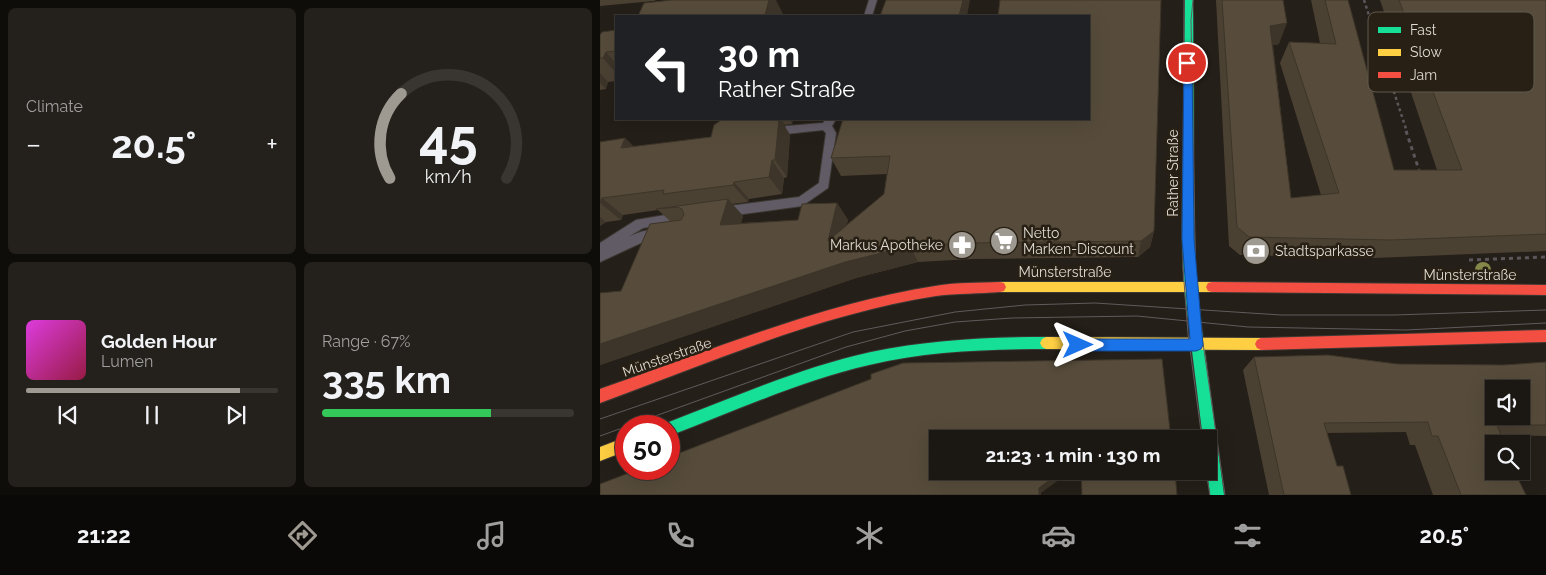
<!DOCTYPE html>
<html lang="en">
<head>
<meta charset="utf-8">
<style>
	body { margin:0; font-family:Raleway,sans-serif; background:#24201b; color:#f1f3f6; height:100vh; display:flex; flex-direction:column; font-size:19px; white-space:nowrap }
	* { box-sizing:border-box; margin:0 }
	p { font-size:16px; color:#a09f9f }
	.icon { flex:none; width:28px; height:28px; fill:none; stroke:currentColor; stroke-width:2; stroke-linecap:round; stroke-linejoin:round }
	.map { position:relative; flex:1; overflow:hidden }
	.details { display:flex; flex-direction:column; gap:8px; padding:8px; background:#0f0d0a; width:600px }
	.details>* { flex:none }
	.guide { position:absolute; left:15px; top:15px; width:475px; height:105px; border-radius:0px; box-shadow:0 5px 20px #0002,0 0 0 1px #393632; background:#202124; color:#fff; overflow:hidden }
	.controls { position:absolute; left:885px; top:380px; display:grid; gap:10px }
	.controls a { display:grid; place-items:center; width:45px; height:45px; border-radius:0px; background:#1b1712; box-shadow:0 5px 20px #0002,0 0 0 1px #393632; font-size:25px }
	.speed { position:absolute; left:15px; top:415px; display:flex; gap:10px; font-size:25px; font-weight:700; text-align:center }
	.speed>* { display:grid; place-content:center; width:65px; height:65px; border-radius:50%; background:#1b1712; box-shadow:0 5px 20px #0002,0 0 0 1px #393632; line-height:1 }
	.speed .limit { border:8px solid #d22; background:#fff; color:#111 }
	.pin { position:absolute; display:grid; place-items:center; width:42px; height:42px; color:#fff; margin:-21px; border:2px solid #fff; border-radius:50%; box-shadow:0 1px 5px #0007 }
	.me { position:absolute; width:55px; margin:-28px; rotate:90deg; stroke-linejoin:round; filter:drop-shadow(0 0 4px #0008) }
	.turn { display:flex; align-items:center; gap:18px; height:105px; padding:0 20px; font-size:22px }
	.turn .icon { width:65px; height:65px; stroke-width:2.5 }
	.turn b { display:block; font-size:35px; line-height:42px }
	.big { font-size:38px; font-weight:700; line-height:1.1 }
	.details .widget { flex:1; display:flex; flex-direction:column; justify-content:center; gap:8px; min-width:0; padding:0 18px; border-radius:8px; background:#24201b }
	.details .dial { align-items:center; gap:0 }
	.dial svg { height:130px; overflow:visible; fill:none; stroke:#393632; stroke-width:7; stroke-linecap:round; text-anchor:middle }
	.dial text { fill:#f1f3f6; stroke:none }
	.song { display:flex; align-items:center; gap:15px }
	.cover { width:60px; height:60px; border-radius:8px; background:linear-gradient(135deg,hsl(300 70% 55%),hsl(340 70% 35%)) }
	.played { height:5px; border-radius:2px; background:linear-gradient(90deg,#9e9991 85%,#393632 85%) }
	.keys { display:flex; justify-content:space-around; direction:ltr }
	.heat { display:flex; justify-content:space-between; align-items:center; font-size:28px; direction:ltr }
	.charge { height:8px; border-radius:4px; background:linear-gradient(90deg,#34c759 67%,#393632 0) }
	.details .tiles { flex:1; display:grid; gap:8px; grid-template-columns:repeat(2,1fr) }
	.trip { position:absolute; left:329px; top:430px; width:288px; height:50px; border-radius:0px; background:#1b1712; box-shadow:0 5px 20px #0002,0 0 0 1px #393632; font-weight:700; line-height:50px; text-align:center }
	.menu { display:flex; height:80px; justify-content:space-around; align-items:center; background:#0b0907; color:#a09f9f }
	.menu .icon { width:35px; height:35px }
	.menu .active { color:#9e9991 }
	.menu b { font-size:22px; color:#f1f3f6 }
	main { display:flex; flex:1; min-height:0 }
	.map>svg:first-child { display:block }
	.lines { fill:none; stroke-linecap:round; stroke-linejoin:round }
	.lane-casing { stroke:#3d3933; stroke-width:2 }
	.fast-casing { stroke:#3d3933; stroke-width:2 }
	.slow-casing { stroke:#3d3933; stroke-width:2 }
	.jam-casing { stroke:#3d3933; stroke-width:2 }
	.path-far1 { stroke:#5b5659; stroke-width:2.5; stroke-dasharray:3 3; stroke-linecap:butt }
	.path { stroke:#5b5659; stroke-width:3; stroke-dasharray:4 4; stroke-linecap:butt }
	.lane { fill:#615b66; fill-rule:evenodd }
	.fast { fill:#16e098; fill-rule:evenodd }
	.slow { fill:#ffcf43; fill-rule:evenodd }
	.jam { fill:#f24e42; fill-rule:evenodd }
	.tram { stroke:#605b5d; stroke-width:1 }
	.tree { fill:#858848 }
	.wall { fill:#4b4133 }
	.shaded-wall { fill:#3d3529 }
	.building { fill:#574c3b; stroke:#3d3529; fill-rule:evenodd }
	.route { fill:#1a73e8; stroke:#114b97 }
	.labels { text-anchor:middle; dominant-baseline:central; stroke-width:5; stroke-linejoin:round; paint-order:stroke }
	.street-label { font-size:14px; fill:#dfdad2; stroke:#282014 }
	.poi-label { font-size:14px; fill:#dfdad2; stroke:#282014; text-anchor:start }
	.key { fill:#282014; stroke:#5f584d; stroke-width:1 }
	.key-label { font-size:14px; fill:#dfdad2 }
</style>
</head>
<body>
<main>
<section class="details">
<div class="tiles">
<div class="widget"><p>Climate</p>
<div class="heat"><a>−</a><b class="big">20.5°</b><a>+</a></div>
</div>
<div class="widget dial"><svg viewBox="0 0 100 80">
<path d="M14 69A42 42 0 1 1 86 69"/>
<path d="M14 69A42 42 0 0 1 21 17" stroke="#9e9991"/>
<text x="50" y="56" font-size="32" font-weight="700">45</text>
<text x="50" y="72" font-size="11">km/h</text>
</svg></div>
<div class="widget">
<div class="song"><i class="cover"></i><div><b>Golden Hour</b><p>Lumen</p></div></div>
<div class="played"></div>
<div class="keys"><svg class="icon" aria-label="previous" viewBox="0 0 24 24"><path d="M18 5L8 12l10 7zM5 5v14"/></svg><svg class="icon" aria-label="pause" viewBox="0 0 24 24"><path d="M8 5v14M16 5v14"/></svg><svg class="icon" aria-label="next" viewBox="0 0 24 24"><path d="M6 5l10 7-10 7zM19 5v14"/></svg></div>
</div>
<div class="widget"><p>Range · 67%</p><b class="big">335 km</b><div class="charge"></div></div>
</div>
</section>
<div class="map">
<svg width="946" height="495" viewBox="0 0 946 495">
	<rect width="100%" height="100%" fill="#241f18"/>
	<g class="lines">
		<g class="lane-casing">
			<g id="lane">
				<path d="M269,0H277L272,16H264Z"/>
				<path d="M226,119H236L232,126L236,133L228,188L202,206L121,217L117,215L115,212L117,209L121,207L199,197L219,183L226,133L223,130L186,134L181,130L186,126L223,123Z"/>
				<path d="M83,212L87,214L89,217L87,220L43,228L28,237C39,232 53,227 64,231L66,235L64,239L43,242L0,262V243L36,220Z"/>
			</g>
		</g>
		<g class="fast-casing">
			<g id="fast">
				<path d="M585,0H593L594,231L596,286L624,495H610L607,471L608,439H603L584,286L582,231Z"/>
				<path d="M446,337L450,339L452,343L450,347L446,349C387,349 327,351 269,365C200,381 135,411 69,436V426H63L69,422C135,397 202,367 271,352C329,340 387,337 446,337Z"/>
			</g>
		</g>
		<g class="slow-casing">
			<g id="slow">
				<path d="M400,282H612L616,283L618,287L616,291L612,292H400L396,291L394,287L396,283Z"/>
				<path d="M446,337L661,338L665,340L667,344L665,348L661,350L446,349L442,347L440,343L442,339Z"/>
				<path d="M26,437V451L0,461V447Z"/>
			</g>
		</g>
		<g class="jam-casing">
			<g id="jam">
				<path d="M400,282L404,283L406,287L404,291L400,292C379,294 357,293 336,296C220,314 109,363 0,403V389C110,351 220,304 335,286C357,282 379,283 400,282Z"/>
				<path d="M612,282L946,285V295L612,292L608,291L606,287L608,283Z"/>
				<path d="M946,330V342L661,350L657,348L655,344L657,340L661,338Z"/>
			</g>
		</g>
		<path class="path-far1" d="M764,0L807,132"/>
		<g class="path">
			<path d="M806,131L820,173"/>
			<path d="M869,260L946,257"/>
		</g>
		<use href="#lane" class="lane"/>
		<use href="#fast" class="fast"/>
		<use href="#slow" class="slow"/>
		<use href="#jam" class="jam"/>
		<g class="tram">
			<path d="M584,0L583,268L588,334L602,439"/>
			<path d="M593,0L591,20L596,295L625,495"/>
			<path d="M0,419L253,332L355,312L425,305L495,303L681,315H794L946,310"/>
			<path d="M0,436L246,347L305,331L355,322L412,318L537,316L648,327L806,330L946,323"/>
			<path d="M606,471L610,495"/>
		</g>
	</g>
	<circle class="tree" cx="883" cy="270" r="8"/>
	<g class="wall">
		<path d="M0,0H56L54,1L0,6Z"/>
		<path d="M400,0H561L554,231L550,247L538,257L372,259L318,262L256,278L0,365V293L21,291L50,224L71,222L58,210L23,215L21,220L6,222L0,226V142L25,138L34,147L111,137L114,125L122,119H193L192,124L184,125L190,135L187,177L184,178L182,194L149,199L148,202L132,204L143,216L141,223L198,220L202,204L237,203L248,220L246,225L284,194L287,174L241,176L231,158L243,119H489V16H398Z"/>
		<path d="M616,0H683L679,44L673,45L691,198L721,195L680,63L689,42L720,43L711,0H748L794,170H837L780,0H946V251L774,258L640,255L629,246Z"/>
		<path d="M16,30V81L8,82L6,89L0,90V35Z"/>
		<path d="M654,357L797,364L904,365L946,362V436L901,435L904,442L901,443L926,495H833L815,445H810L806,432L727,433L737,466L751,495H669L643,370Z"/>
	</g>
	<g class="shaded-wall">
		<path d="M169,0H176L183,14V16H166L165,15Z"/>
		<path d="M363,0H370L367,16H359Z"/>
		<path d="M687,23L679,44L663,47L670,26Z"/>
		<path d="M6,52L16,64V73L3,58Z"/>
		<path d="M0,73L8,82L6,89L0,83Z"/>
		<path d="M172,119H181L185,125H184L190,135L187,177L175,160Z"/>
		<path d="M189,119H193L192,124Z"/>
		<path d="M25,138L44,157L21,148Z"/>
		<path d="M172,160L184,178L182,194L169,177Z"/>
		<path d="M134,182L149,199L148,202L133,185Z"/>
		<path d="M2,198L23,215L21,220L0,203Z"/>
		<path d="M128,199L143,216L136,241L120,225Z"/>
		<path d="M237,203L248,220L239,257L228,241Z"/>
		<path d="M0,217L6,222L0,226Z"/>
		<path d="M554,231L550,247L538,257L541,241Z"/>
		<path d="M310,246L318,262L256,278L0,365V344L245,262Z"/>
		<path d="M462,471H471L441,493V495H439V488Z"/>
	</g>
	<g class="building">
		<path d="M72,0H169L165,15L149,16H38L44,3Z"/>
		<path d="M286,0H363L359,16H280Z"/>
		<path d="M400,0H561L554,231L541,241L367,243L310,246L245,262L0,344V293L21,291L50,224L81,220L84,215L82,209L77,207L56,209L128,199L120,225L198,220L202,204L237,203L228,241L284,194L290,156L231,158L243,119H489V16H398Z"/>
		<path d="M622,0H683L687,23L670,26L691,198L739,193L689,42L736,44L725,0H748L794,170H862L799,0H946V234L791,240L649,237L637,227Z"/>
		<path d="M16,30V51L6,52L3,58H0V35L2,32Z"/>
		<path d="M123,119H179L175,160H172L169,177L134,182L133,185L63,194L64,190L2,198L0,203V142L25,138L21,148L111,137L114,125Z"/>
		<path d="M728,355L797,364L904,365L946,362V425H897L904,442H901V444H894V471H914L926,495H861L838,436H832L828,422L724,423L737,466H743L751,495H684L654,357ZM894,389H921V416H894Z"/>
		<path d="M562,359L571,439H338V471H462L439,488V495H0V484L39,469H69V457L271,379V374L303,363Z"/>
		<path d="M481,471H575L577,495H482Z"/>
	</g>
	<path class="route" d="M584,61L592,63L594,239L603,345L601,349L596,351H478L473,349L471,345L473,341L478,339H590L582,239Z"/>
	<defs>
		<g id="supermarket-disc" transform="scale(1.4375)"><circle r="9.5" fill="#9e9991" stroke="#282014"/><path d="M-6-5.5h2.5l.6 2H6L4.5 2H-2.5L-4.4-4H-6ZM-1.5 3.2a1.3 1.3 0 1 0 .1 0ZM3 3.2a1.3 1.3 0 1 0 .1 0Z" fill="#fff"/></g>
		<g id="pharmacy-disc" transform="scale(1.4375)"><circle r="9.5" fill="#9e9991" stroke="#282014"/><path d="M-2-6h4v4h4v4h-4v4h-4v-4h-4v-4h4Z" fill="#fff"/></g>
		<g id="bank-disc" transform="scale(1.4375)"><circle r="9.5" fill="#9e9991" stroke="#282014"/><path d="M-6-4H6V4H-6ZM0-2.3a2.3 2.3 0 1 0 0 4.6a2.3 2.3 0 1 0 0-4.6Z" fill="#fff"/></g>
	</defs>
	<g fill-rule="evenodd">
		<use href="#supermarket-disc" x="404" y="241"/>
		<use href="#pharmacy-disc" x="362" y="245"/>
		<use href="#bank-disc" x="656" y="251"/>
	</g>
	<g class="labels">
		<g class="street-label">
			<text transform="translate(573 173) rotate(-90)">Rather Straße</text>
			<text x="465" y="272">Münsterstraße</text>
			<text x="870" y="275">Münsterstraße</text>
			<text transform="translate(67 357) rotate(-19)">Münsterstraße</text>
		</g>
		<g class="poi-label">
			<text x="423" y="233">Netto<tspan x="423" dy="16">Marken-Discount</tspan></text>
			<text x="343" y="245" text-anchor="end">Markus Apotheke</text>
			<text x="675" y="251">Stadtsparkasse</text>
		</g>
	</g>
	<rect x="768" y="12" width="166" height="80" rx="8" class="key"/>
	<rect x="778" y="27" width="23" height="6" fill="#16e098"/>
	<rect x="778" y="49" width="23" height="7" fill="#ffcf43"/>
	<rect x="778" y="72" width="23" height="6" fill="#f24e42"/>
	<g class="key-label">
		<text x="810" y="35">Fast</text>
		<text x="810" y="57">Slow</text>
		<text x="810" y="80">Jam</text>
	</g>
</svg>
<div class="controls">
<a><svg class="icon" aria-label="sound" viewBox="0 0 24 24"><path d="M4 9h4l5-4v14l-5-4H4zM17 9q2 3 0 6"/></svg></a>
<a><svg class="icon" aria-label="search" viewBox="0 0 24 24"><circle cx="10" cy="10" r="6"/><path d="M15 15l6 6"/></svg></a>
</div>
<div class="speed"><div class="limit">50</div></div>
<div class="pin" style="left:587px;top:63px;background:#d93025"><svg class="icon" aria-label="arrive" viewBox="0 0 24 24"><path d="M6 21V4h12l-3 4 3 4H6"/></svg></div>
<svg class="me" style="left:478px;top:345px" viewBox="-20 -20 40 40"><path d="M0-17L14 15 0 8-14 15z" fill="#1a73e8" stroke="#fff" stroke-width="4"/></svg>
<div class="trip">21:23 · 1 min · 130 m</div>
<div class="guide">
<div class="turn"><svg class="icon" aria-label="left" viewBox="0 0 24 24"><path d="M17 20v-9H6M10 6l-5 5 5 5"/></svg><div><b>30 m</b>Rather Straße</div></div>
</div>
</div>
</main>
<nav class="menu">
<b>21:22</b>
<svg class="icon active" aria-label="directions" viewBox="0 0 24 24"><path d="M12 3l9 9-9 9-9-9zM9 14v-3h6M13 9l2 2-2 2"/></svg>
<svg class="icon" aria-label="music" viewBox="0 0 24 24"><path d="M9 18V5l10-2v13"/><circle cx="6" cy="18" r="3"/><circle cx="16" cy="16" r="3"/></svg>
<svg class="icon" aria-label="phone" viewBox="0 0 24 24"><path d="M5 4h4l2 5-3 2q2 4 5 5l2-3 5 2v4C11 20 4 13 5 4z"/></svg>
<svg class="icon" aria-label="climate" viewBox="0 0 24 24"><path d="M12 3v18M4 7l16 10M4 17L20 7"/></svg>
<svg class="icon" aria-label="car" viewBox="0 0 24 24"><path d="M5 17H2v-5l4-1 3-4h7l3 4 3 1v5h-3M9 17h6M6 11h13"/><circle cx="7" cy="17" r="2"/><circle cx="17" cy="17" r="2"/></svg>
<svg class="icon" aria-label="filters" viewBox="0 0 24 24"><path d="M4 7h16M4 17h16"/><circle cx="9" cy="7" r="2"/><circle cx="15" cy="17" r="2"/></svg>
<b>20.5°</b>
</nav>
</body>
</html>
